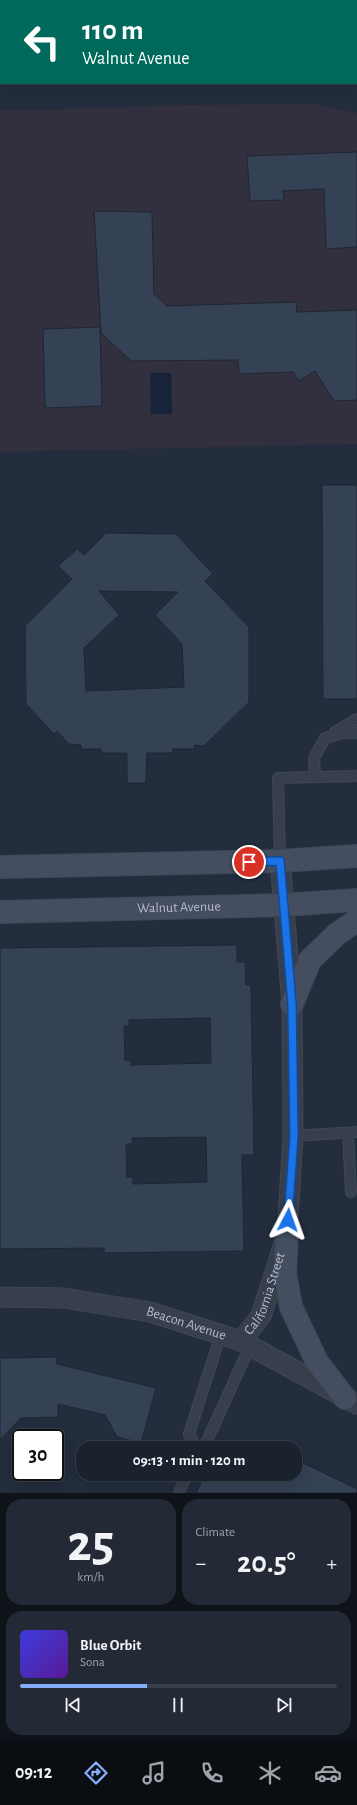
<!DOCTYPE html>
<html lang="en">
<head>
<meta charset="utf-8">
<style>
	body { margin:0; font-family:"Alegreya Sans",sans-serif; background:#232a36; color:#f1f3f6; height:100vh; display:flex; flex-direction:column; font-size:15px; white-space:nowrap }
	* { box-sizing:border-box; margin:0 }
	p { font-size:13px; color:#9fa4aa }
	.icon { flex:none; width:22px; height:22px; fill:none; stroke:currentColor; stroke-width:2; stroke-linecap:round; stroke-linejoin:round }
	.map { position:relative; height:1493px; overflow:hidden }
	.sheet { display:flex; flex-direction:column; gap:6px; padding:6px; background:#0e1319; flex:1 }
	.sheet>* { flex:none }
	.guide { position:absolute; left:0px; top:0px; width:357px; height:84px; box-shadow:0 4px 16px #0002,0 0 0 1px #383f4a; background:#00695c; color:#fff; overflow:hidden }
	.speed { position:absolute; left:12px; top:1429px; display:flex; gap:8px; font-size:20px; font-weight:700; text-align:center }
	.speed>* { display:grid; place-content:center; width:52px; height:52px; border-radius:50%; background:#1a222e; box-shadow:0 4px 16px #0002,0 0 0 1px #383f4a; line-height:1 }
	.speed .limit { border:2px solid #111; border-radius:6px; background:#fff; color:#111 }
	.pin { position:absolute; display:grid; place-items:center; width:34px; height:34px; color:#fff; margin:-17px; border:2px solid #fff; border-radius:50%; box-shadow:0 1px 4px #0007 }
	.me { position:absolute; width:44px; margin:-22px; rotate:4deg; stroke-linejoin:round; filter:drop-shadow(0 0 3px #0008) }
	.turn { display:flex; align-items:center; gap:14px; height:84px; padding:0 16px; font-size:18px }
	.turn .icon { width:52px; height:52px; stroke-width:2.5 }
	.turn b { display:block; font-size:28px; line-height:34px }
	.big { font-size:30px; font-weight:700; line-height:1.1 }
	.sheet .tile { flex:1; display:flex; flex-direction:column; justify-content:center; gap:6px; min-width:0; padding:0 14px; border-radius:16px; background:#232a36 }
	.sheet .dial { align-items:center; gap:0 }
	.dial b { font-size:52px; line-height:1 }
	.song { display:flex; align-items:center; gap:12px }
	.cover { width:48px; height:48px; border-radius:6px; background:linear-gradient(135deg,hsl(240 70% 55%),hsl(270 70% 35%)) }
	.played { height:4px; border-radius:2px; background:linear-gradient(90deg,#86adfa 40%,#383f4a 40%) }
	.keys { display:flex; justify-content:space-around; direction:ltr }
	.heat { display:flex; justify-content:space-between; align-items:center; font-size:22px; direction:ltr }
	.sheet .tiles { flex:1; display:grid; gap:6px; grid-template-columns:1fr 1fr }
	.tile:last-child { grid-column:span 2 }
	.trip { position:absolute; left:76px; top:1441px; width:226px; height:40px; border-radius:16px; background:#1a222e; box-shadow:0 4px 16px #0002,0 0 0 1px #383f4a; font-weight:700; line-height:40px; text-align:center }
	.dock { display:flex; height:64px; justify-content:space-around; align-items:center; background:#0a0e12; color:#9fa4aa }
	.dock .icon { width:28px; height:28px }
	.dock .active { color:#86adfa }
	.dock b { font-size:18px; color:#f1f3f6 }
	.map>svg:first-child { display:block }
	.medical { fill:#322f3e }
	.water { fill:#16233b }
	.building { fill:#354154; stroke:#1e2634; fill-rule:evenodd }
	.lines { fill:none; stroke-linecap:round; stroke-linejoin:round }
	.lane-casing { stroke:#404856; stroke-width:12 }
	.street-casing { stroke:#404856; stroke-width:21 }
	.secondary-casing { stroke:#404856; stroke-width:24 }
	.lane { stroke:#373f4d; stroke-width:10 }
	.street { stroke:#373f4d; stroke-width:19 }
	.secondary { stroke:#454e60; stroke-width:22 }
	.route-casing { stroke:#114b97; stroke-width:10 }
	.route { stroke:#1a73e8; stroke-width:7 }
	.labels { text-anchor:middle; dominant-baseline:central; stroke-width:4; stroke-linejoin:round; paint-order:stroke }
	.street-label { font-size:14px; fill:#b3bac9; stroke:#1c2432 }
</style>
</head>
<body>
<div class="map">
<svg width="357" height="1493" viewBox="0 0 357 1493">
	<rect width="100%" height="100%" fill="#232d3d"/>
	<path class="medical" d="M314,104L357,113V444L0,452V111L182,105Z"/>
	<path class="water" d="M150,373H171L172,414H151Z"/>
	<g class="building">
		<path d="M357,152V247L326,249L324,189L283,191L284,200L250,201L247,156Z"/>
		<path d="M94,211L152,212L154,294L167,306L296,302L297,312L357,310V400L334,401L315,371L299,381L293,372L239,374L238,360L131,361L101,333Z"/>
		<path d="M100,327L102,406L45,408L43,329Z"/>
		<path d="M322,485H357V699H323Z"/>
		<path d="M106,533L176,534L213,574L205,581L249,627V702L204,746L195,745L194,749H173L172,753H147L146,783H127V753H102L101,749H81V745L69,744L57,731L54,734L26,704L25,626L72,579L58,566L77,549L84,555ZM99,591L178,592L155,615L182,644L184,687L86,691L84,648L119,615Z"/>
		<path d="M237,945V962H245L246,985H251L254,1155H242L244,1251L104,1253V1248L0,1249V948ZM210,1018L211,1063L131,1065V1060H125L124,1026H129V1020ZM206,1137L207,1182L133,1184V1177H127L126,1144H132V1138Z"/>
		<path d="M57,1357V1364L156,1388L141,1443L117,1437L105,1415L58,1404V1417L21,1418L0,1440V1358Z"/>
		<path d="M260,1443L271,1448H221Z"/>
		<path d="M295,1459L357,1489V1493H196L205,1474H295Z"/>
	</g>
	<g class="lines">
		<g class="lane-casing">
			<g id="lane">
				<path d="M335,732L357,719"/>
				<path d="M315,777L314,758L325,738L344,733H357"/>
				<path d="M280,861L278,778L357,776"/>
				<path d="M348,1133L351,1192"/>
				<path d="M293,1136L357,1132"/>
				<path d="M196,1448L189,1434L221,1334"/>
				<path d="M197,1448L206,1443L250,1346"/>
				<path d="M179,1493L187,1474"/>
			</g>
		</g>
		<g class="street-casing">
			<g id="street">
				<path d="M23,0V1"/>
				<path d="M356,61H357"/>
				<path d="M0,66H1"/>
				<path id="s1" d="M0,1297L64,1298L150,1312L241,1341L357,1404"/>
				<path id="s2" d="M241,1341L261,1316L287,1234L293,1136L292,1004L280,861"/>
			</g>
		</g>
		<g class="secondary-casing">
			<g id="secondary">
				<path d="M0,867L280,861L357,856"/>
				<path id="s3" d="M0,912L283,905L357,900"/>
				<path d="M292,1004L310,960L337,934L357,920"/>
				<path d="M287,1234L285,1273L291,1307L317,1362L345,1398"/>
			</g>
		</g>
		<use href="#lane" class="lane"/>
		<use href="#street" class="street"/>
		<use href="#secondary" class="secondary"/>
	</g>
	<g class="lines">
		<g class="route-casing">
			<path id="route" d="M249,862L280,861L292,1004L294,1136L288,1220"/>
		</g>
		<use href="#route" class="route"/>
	</g>
	<g class="labels">
		<g class="street-label">
			<text stroke="none"><textPath href="#s3" startOffset="179">Walnut Avenue</textPath></text>
			<text stroke="none"><textPath href="#s2" startOffset="54">California Street</textPath></text>
			<text stroke="none"><textPath href="#s1" startOffset="189">Beacon Avenue</textPath></text>
		</g>
	</g>
</svg>
<div class="speed"><div class="limit">30</div></div>
<div class="pin" style="left:249px;top:862px;background:#d93025"><svg class="icon" aria-label="arrive" viewBox="0 0 24 24"><path d="M6 21V4h12l-3 4 3 4H6"/></svg></div>
<svg class="me" style="left:288px;top:1220px" viewBox="-20 -20 40 40"><path d="M0-17L14 15 0 8-14 15z" fill="#1a73e8" stroke="#fff" stroke-width="4"/></svg>
<div class="trip">09:13 · 1 min · 120 m</div>
<div class="guide">
<div class="turn"><svg class="icon" aria-label="left" viewBox="0 0 24 24"><path d="M17 20v-9H6M10 6l-5 5 5 5"/></svg><div><b>110 m</b>Walnut Avenue</div></div>
</div>
</div>
<section class="sheet">
<div class="tiles">
<div class="tile dial"><b>25</b><p>km/h</p></div>
<div class="tile"><p>Climate</p>
<div class="heat"><a>−</a><b class="big">20.5°</b><a>+</a></div>
</div>
<div class="tile">
<div class="song"><i class="cover"></i><div><b>Blue Orbit</b><p>Sona</p></div></div>
<div class="played"></div>
<div class="keys"><svg class="icon" aria-label="previous" viewBox="0 0 24 24"><path d="M18 5L8 12l10 7zM5 5v14"/></svg><svg class="icon" aria-label="pause" viewBox="0 0 24 24"><path d="M8 5v14M16 5v14"/></svg><svg class="icon" aria-label="next" viewBox="0 0 24 24"><path d="M6 5l10 7-10 7zM19 5v14"/></svg></div>
</div>
</div>
</section>
<nav class="dock">
<b>09:12</b>
<svg class="icon active" aria-label="directions" viewBox="0 0 24 24"><path d="M12 3l9 9-9 9-9-9zM9 14v-3h6M13 9l2 2-2 2"/></svg>
<svg class="icon" aria-label="music" viewBox="0 0 24 24"><path d="M9 18V5l10-2v13"/><circle cx="6" cy="18" r="3"/><circle cx="16" cy="16" r="3"/></svg>
<svg class="icon" aria-label="phone" viewBox="0 0 24 24"><path d="M5 4h4l2 5-3 2q2 4 5 5l2-3 5 2v4C11 20 4 13 5 4z"/></svg>
<svg class="icon" aria-label="climate" viewBox="0 0 24 24"><path d="M12 3v18M4 7l16 10M4 17L20 7"/></svg>
<svg class="icon" aria-label="car" viewBox="0 0 24 24"><path d="M5 17H2v-5l4-1 3-4h7l3 4 3 1v5h-3M9 17h6M6 11h13"/><circle cx="7" cy="17" r="2"/><circle cx="17" cy="17" r="2"/></svg>
</nav>
</body>
</html>
